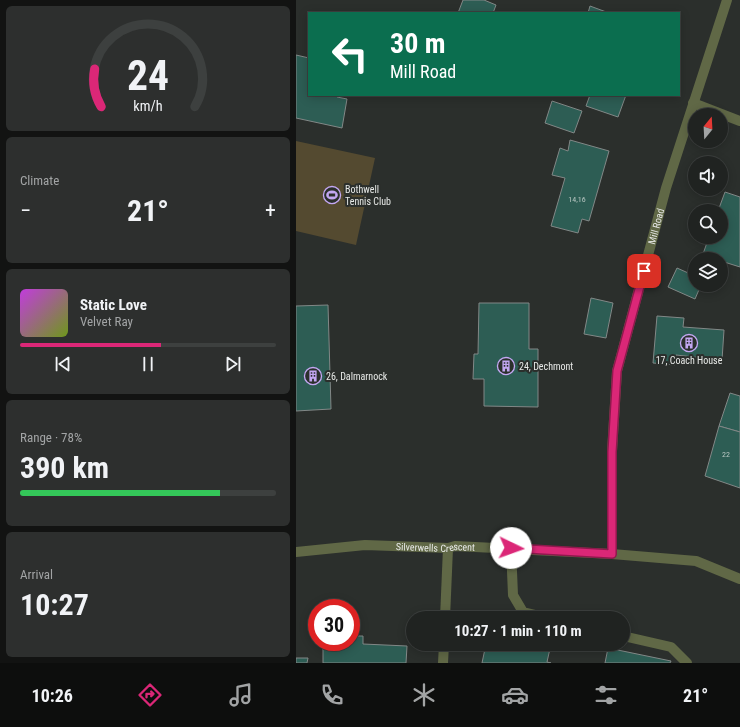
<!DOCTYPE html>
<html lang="en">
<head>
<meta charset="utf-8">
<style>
	body { margin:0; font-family:"Roboto Condensed",sans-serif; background:#2d2f2e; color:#f1f3f6; height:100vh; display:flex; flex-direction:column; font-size:15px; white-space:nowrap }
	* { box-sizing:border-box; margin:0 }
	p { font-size:13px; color:#a2a4a5 }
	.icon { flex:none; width:22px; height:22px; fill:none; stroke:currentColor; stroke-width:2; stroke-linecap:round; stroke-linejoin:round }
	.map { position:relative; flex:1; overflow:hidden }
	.details { display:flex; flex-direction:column; gap:6px; padding:6px; background:#121312; width:296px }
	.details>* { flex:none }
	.hud { position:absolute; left:12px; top:12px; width:372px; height:84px; border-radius:0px; box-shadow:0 2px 10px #0003,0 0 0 1px #3d403f; background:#0b6e4f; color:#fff; overflow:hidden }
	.needle { width:26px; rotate:18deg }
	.controls { position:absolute; left:392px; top:108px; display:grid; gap:8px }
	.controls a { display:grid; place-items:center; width:40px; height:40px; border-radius:50%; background:#202321; box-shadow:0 2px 10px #0003,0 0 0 1px #3d403f; font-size:20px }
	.speed { position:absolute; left:12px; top:599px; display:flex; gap:8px; font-size:20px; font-weight:700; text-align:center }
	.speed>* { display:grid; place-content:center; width:52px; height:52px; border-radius:50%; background:#202321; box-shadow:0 2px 10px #0003,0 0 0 1px #3d403f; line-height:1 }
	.speed .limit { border:6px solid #d22; background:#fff; color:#111 }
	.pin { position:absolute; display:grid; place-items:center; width:34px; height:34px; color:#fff; margin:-17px; border-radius:8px; box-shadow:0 2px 6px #0006 }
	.me { position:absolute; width:44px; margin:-22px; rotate:93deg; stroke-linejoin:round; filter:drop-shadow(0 0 3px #0008) }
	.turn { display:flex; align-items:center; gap:14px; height:84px; padding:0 16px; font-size:18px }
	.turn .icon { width:52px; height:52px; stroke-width:2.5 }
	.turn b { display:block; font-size:28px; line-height:34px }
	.big { font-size:30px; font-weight:700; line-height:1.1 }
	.details .tile { flex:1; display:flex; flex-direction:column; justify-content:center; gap:6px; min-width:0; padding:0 14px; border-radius:6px; background:#2d2f2e }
	.details .dial { align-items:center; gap:0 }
	.dial svg { height:104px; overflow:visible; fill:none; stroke:#3d403f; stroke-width:7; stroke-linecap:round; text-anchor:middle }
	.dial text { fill:#f1f3f6; stroke:none }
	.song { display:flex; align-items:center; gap:12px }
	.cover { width:48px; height:48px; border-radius:6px; background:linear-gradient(135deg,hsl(290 70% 55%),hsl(80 70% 35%)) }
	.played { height:4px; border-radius:2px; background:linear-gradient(90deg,#db2777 55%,#3d403f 55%) }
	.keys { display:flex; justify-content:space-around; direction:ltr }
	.heat { display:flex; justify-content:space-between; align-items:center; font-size:22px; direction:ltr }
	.charge { height:6px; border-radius:3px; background:linear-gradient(90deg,#34c759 78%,#3d403f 0) }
	.trip { position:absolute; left:110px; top:611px; width:224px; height:40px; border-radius:20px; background:#202321; box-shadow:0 2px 10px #0003,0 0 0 1px #3d403f; font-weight:700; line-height:40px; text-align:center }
	.menu { display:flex; height:64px; justify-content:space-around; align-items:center; background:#0d0e0d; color:#a2a4a5 }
	.menu .icon { width:28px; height:28px }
	.menu .selected { color:#db2777 }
	.menu b { font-size:18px; color:#f1f3f6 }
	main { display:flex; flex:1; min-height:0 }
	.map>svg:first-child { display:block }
	.green { fill:#544a30 }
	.building { fill:#2d5d54; stroke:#828887 }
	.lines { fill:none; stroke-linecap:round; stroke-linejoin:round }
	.service { stroke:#606846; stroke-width:10 }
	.minor { stroke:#606846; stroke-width:10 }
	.route-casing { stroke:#8e194d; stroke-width:10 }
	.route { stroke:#db2777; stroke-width:7 }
	.labels { text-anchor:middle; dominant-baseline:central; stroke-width:4; stroke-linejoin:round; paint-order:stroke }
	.number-label { font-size:8px; fill:#b8c6c2 }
	.poi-label { font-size:10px; fill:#e7e9e7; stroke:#2b2f2c; text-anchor:start }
	.street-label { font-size:10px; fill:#e7e9e7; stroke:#2b2f2c }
</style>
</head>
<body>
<main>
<section class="details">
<div class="tile dial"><svg viewBox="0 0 100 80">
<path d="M14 69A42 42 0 1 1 86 69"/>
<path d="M14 69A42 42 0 0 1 9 40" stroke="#db2777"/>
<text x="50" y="56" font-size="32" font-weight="700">24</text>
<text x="50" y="72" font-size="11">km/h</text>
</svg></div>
<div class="tile"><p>Climate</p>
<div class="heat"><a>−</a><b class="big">21°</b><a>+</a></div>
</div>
<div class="tile">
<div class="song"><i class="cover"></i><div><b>Static Love</b><p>Velvet Ray</p></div></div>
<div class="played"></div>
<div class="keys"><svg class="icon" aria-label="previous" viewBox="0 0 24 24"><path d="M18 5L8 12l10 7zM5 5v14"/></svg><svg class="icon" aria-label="pause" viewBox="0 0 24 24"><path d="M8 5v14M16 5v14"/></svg><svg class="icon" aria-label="next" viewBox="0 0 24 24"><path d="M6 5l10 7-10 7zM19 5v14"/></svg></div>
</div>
<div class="tile"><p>Range · 78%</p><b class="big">390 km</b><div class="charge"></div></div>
<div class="tile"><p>Arrival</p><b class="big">10:27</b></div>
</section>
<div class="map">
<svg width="444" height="663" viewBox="0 0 444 663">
	<rect width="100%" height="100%" fill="#2b2f2c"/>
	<path class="green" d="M0,141L79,158L60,245L0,231Z"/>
	<g class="building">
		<path d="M167,0H188L200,5L197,13H162Z"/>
		<path d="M294,6L313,13H292Z"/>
		<path d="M0,55L13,58V95H41V97L51,99L46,128L0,118Z"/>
		<path d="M294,95H330L322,117L290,106Z"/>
		<path d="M256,101L286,111L278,133L249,123Z"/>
		<path d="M274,140L313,151L293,221L286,219L282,233L255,226L269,178L256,175L264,148L272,151Z"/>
		<path d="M429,192L444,197V267L425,261V259L407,254L413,237H425V211H422Z"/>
		<path d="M381,268L399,276V285H405L399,299L372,287Z"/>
		<path d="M295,298L317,303L310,338L288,334Z"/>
		<path d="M183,303H233V349H242V407L188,406V379H177L178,354H182Z"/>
		<path d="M32,305L35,409L0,411V306Z"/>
		<path d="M361,316L388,318L387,327L428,330L426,360L380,355L379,365L357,363Z"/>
		<path d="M434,393L444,396V432L423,426Z"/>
		<path d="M423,426L444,432V488L409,476Z"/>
		<path d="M55,636H67V644L111,646L110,663H27V642H55Z"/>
		<path d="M190,644H255L251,662L255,663H186Z"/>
		<path d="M312,648L375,661L374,663H309Z"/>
		<path d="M0,658H12L11,663H0Z"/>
	</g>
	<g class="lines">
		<g class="service">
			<path d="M215,548L217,595L227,612L252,618"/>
			<path d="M149,618L152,548"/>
			<path d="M327,636L375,647L391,663"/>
			<path d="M147,663L148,644"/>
		</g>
		<g class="minor">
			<path d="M397,103L444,121"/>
			<path id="s1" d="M0,552L69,545L152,548L159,546L316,554L400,561L444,579"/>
			<path id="s2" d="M316,554V451L321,371L370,188L431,0"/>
		</g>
	</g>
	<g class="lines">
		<g class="route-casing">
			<path id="route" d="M215,548L316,554V452L321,371L348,271"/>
		</g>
		<use href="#route" class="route"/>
	</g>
	<defs>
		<g id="stadium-ring" transform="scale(0.9)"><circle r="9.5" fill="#2b2f2c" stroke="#c3a7f2" stroke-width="1.5"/><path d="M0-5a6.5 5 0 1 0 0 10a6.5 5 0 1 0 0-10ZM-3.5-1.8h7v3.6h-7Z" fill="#c3a7f2"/></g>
		<g id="building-ring" transform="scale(0.9)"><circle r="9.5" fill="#2b2f2c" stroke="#c3a7f2" stroke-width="1.5"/><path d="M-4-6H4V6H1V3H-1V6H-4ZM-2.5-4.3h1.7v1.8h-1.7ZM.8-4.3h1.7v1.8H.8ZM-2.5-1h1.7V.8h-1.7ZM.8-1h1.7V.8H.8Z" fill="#c3a7f2"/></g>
	</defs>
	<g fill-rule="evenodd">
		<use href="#stadium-ring" x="36" y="195"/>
		<use href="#building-ring" x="393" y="343"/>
		<use href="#building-ring" x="210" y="366"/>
		<use href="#building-ring" x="17" y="376"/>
	</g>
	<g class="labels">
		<g class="number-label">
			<text x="281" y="199">14,16</text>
			<text x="430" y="454">22</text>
		</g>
		<g class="poi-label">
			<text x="49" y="189">Bothwell<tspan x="49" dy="12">Tennis Club</tspan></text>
			<text x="393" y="360" text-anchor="middle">17, Coach House</text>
			<text x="223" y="366">24, Dechmont</text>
			<text x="30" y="376">26, Dalmarnock</text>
		</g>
		<g class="street-label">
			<text stroke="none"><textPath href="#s2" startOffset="333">Mill Road</textPath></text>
			<text stroke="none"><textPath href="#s1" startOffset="140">Silverwells Crescent</textPath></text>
		</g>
	</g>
</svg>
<div class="controls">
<a><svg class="needle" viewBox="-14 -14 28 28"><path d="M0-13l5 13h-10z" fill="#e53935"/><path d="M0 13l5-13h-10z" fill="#a2a4a5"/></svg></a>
<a><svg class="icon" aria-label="sound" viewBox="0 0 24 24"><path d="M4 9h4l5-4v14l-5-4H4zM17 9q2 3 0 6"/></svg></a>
<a><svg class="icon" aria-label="search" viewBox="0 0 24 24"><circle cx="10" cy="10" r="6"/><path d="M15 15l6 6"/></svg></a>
<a><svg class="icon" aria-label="layers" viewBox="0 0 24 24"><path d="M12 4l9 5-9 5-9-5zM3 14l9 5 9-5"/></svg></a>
</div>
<div class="speed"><div class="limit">30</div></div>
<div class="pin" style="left:348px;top:271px;background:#d93025"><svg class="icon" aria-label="arrive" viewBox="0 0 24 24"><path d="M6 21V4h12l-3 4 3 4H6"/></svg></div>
<svg class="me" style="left:215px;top:548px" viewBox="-20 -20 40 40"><circle r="19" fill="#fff"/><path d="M0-13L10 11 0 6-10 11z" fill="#db2777"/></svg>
<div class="trip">10:27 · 1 min · 110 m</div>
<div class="hud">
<div class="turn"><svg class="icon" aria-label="left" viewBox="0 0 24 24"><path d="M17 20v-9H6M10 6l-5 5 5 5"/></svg><div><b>30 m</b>Mill Road</div></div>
</div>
</div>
</main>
<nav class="menu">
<b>10:26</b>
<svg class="icon selected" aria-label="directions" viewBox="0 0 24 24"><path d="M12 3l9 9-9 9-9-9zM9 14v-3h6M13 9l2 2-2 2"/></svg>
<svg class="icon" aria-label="music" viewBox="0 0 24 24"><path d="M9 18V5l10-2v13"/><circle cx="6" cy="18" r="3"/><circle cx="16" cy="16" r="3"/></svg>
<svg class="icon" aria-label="phone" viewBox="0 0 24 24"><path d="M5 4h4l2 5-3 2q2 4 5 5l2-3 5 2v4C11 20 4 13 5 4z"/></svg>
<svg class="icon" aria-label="climate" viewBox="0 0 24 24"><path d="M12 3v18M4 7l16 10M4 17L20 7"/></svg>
<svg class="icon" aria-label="car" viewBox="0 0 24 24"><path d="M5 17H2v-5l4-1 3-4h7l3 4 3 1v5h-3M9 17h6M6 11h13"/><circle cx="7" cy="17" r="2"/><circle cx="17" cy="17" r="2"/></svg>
<svg class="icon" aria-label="filters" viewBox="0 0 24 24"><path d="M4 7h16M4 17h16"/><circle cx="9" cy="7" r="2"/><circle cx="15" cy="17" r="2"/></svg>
<b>21°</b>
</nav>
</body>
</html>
